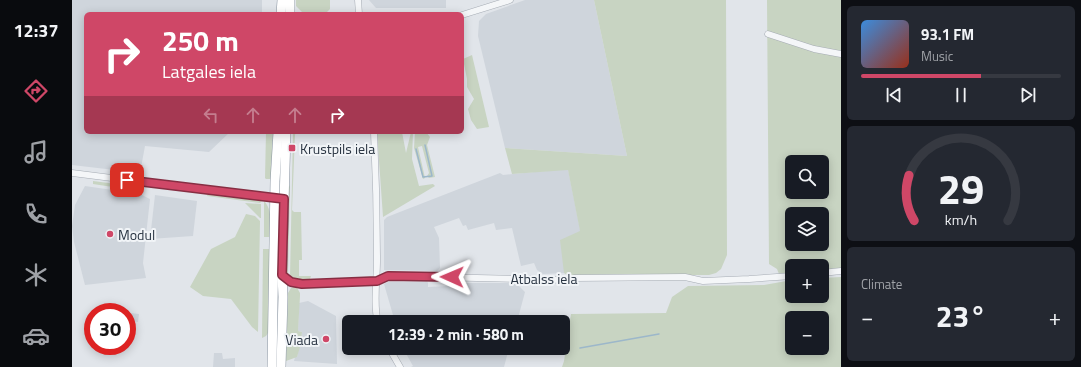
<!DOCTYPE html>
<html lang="en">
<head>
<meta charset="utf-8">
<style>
	body { margin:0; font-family:"Titillium Web",sans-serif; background:#242831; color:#f1f3f6; height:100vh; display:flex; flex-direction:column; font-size:15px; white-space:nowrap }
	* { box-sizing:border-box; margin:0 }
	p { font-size:13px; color:#9ea1a6 }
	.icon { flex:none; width:22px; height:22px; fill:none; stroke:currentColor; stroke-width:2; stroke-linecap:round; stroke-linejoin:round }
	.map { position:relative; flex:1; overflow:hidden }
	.panel { display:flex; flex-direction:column; gap:6px; padding:6px; background:#0d0f14; width:240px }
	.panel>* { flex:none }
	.guide { position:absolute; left:12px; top:12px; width:380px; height:122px; border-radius:6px; box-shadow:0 2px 10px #0003; background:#cf4767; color:#fff; overflow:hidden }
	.fabs { position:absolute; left:713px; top:155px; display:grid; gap:8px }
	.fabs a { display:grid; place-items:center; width:44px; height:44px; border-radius:6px; background:#171b24; box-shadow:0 2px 10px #0003; font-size:20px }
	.speed { position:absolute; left:12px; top:303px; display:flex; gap:8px; font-size:20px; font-weight:700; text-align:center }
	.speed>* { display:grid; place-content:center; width:52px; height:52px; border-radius:50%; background:#171b24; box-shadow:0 2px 10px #0003; line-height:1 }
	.speed .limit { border:6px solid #d22; background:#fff; color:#111 }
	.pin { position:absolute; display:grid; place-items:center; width:34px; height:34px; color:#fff; margin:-17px; border-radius:8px; box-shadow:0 2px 6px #0006 }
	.me { position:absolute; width:44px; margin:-22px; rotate:271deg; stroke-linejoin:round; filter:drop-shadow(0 0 3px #0008) }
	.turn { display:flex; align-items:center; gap:14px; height:84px; padding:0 12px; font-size:18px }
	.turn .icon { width:52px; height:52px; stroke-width:2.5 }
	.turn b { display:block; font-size:28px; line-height:34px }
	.lanes { display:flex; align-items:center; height:38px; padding:0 12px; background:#0003; justify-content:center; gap:20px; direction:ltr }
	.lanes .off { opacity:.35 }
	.big { font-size:30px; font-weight:700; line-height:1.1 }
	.panel .tile { flex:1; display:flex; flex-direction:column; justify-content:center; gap:6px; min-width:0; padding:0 14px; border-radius:6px; background:#242831 }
	.panel .dial { align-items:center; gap:0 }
	.dial svg { height:104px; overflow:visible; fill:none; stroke:#363941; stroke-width:7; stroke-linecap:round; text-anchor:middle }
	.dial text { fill:#f1f3f6; stroke:none }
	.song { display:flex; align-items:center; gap:12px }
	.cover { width:48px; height:48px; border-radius:6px; background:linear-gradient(135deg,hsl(210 70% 55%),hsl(10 70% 35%)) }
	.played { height:4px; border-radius:2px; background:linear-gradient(90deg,#cf4767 60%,#363941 60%) }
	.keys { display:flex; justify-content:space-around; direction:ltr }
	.heat { display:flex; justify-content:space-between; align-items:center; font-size:22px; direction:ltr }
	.trip { position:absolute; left:270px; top:315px; width:228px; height:40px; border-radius:6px; background:#171b24; box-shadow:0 2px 10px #0003; font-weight:700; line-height:40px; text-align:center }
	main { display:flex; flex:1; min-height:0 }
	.tab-bar { display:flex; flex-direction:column; width:72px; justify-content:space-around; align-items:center; background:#090b0e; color:#9ea1a6 }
	.tab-bar .icon { width:28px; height:28px }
	.tab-bar .active { color:#cf4767 }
	.tab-bar b { font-size:18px; color:#f1f3f6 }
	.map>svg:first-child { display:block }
	.built { fill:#cfd5dc }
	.green { fill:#c8d4c2; fill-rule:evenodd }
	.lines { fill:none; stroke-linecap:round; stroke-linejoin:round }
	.stream { stroke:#9cb7ca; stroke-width:1.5 }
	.minor-casing { stroke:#a6acb4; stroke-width:7 }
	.highway-casing { stroke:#8994a1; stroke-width:10 }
	.minor { stroke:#f4f6f8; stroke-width:6 }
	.highway { stroke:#fff; stroke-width:9 }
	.route-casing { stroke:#872e43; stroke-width:10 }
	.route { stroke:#cf4767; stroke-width:7 }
	.poi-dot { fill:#cf4767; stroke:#f1f4f7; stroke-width:1.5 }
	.labels { text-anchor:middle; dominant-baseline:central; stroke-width:4; stroke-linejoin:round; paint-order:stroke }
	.poi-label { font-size:14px; fill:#293442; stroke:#f1f4f7; text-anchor:start }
	.street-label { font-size:14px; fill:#293442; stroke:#f1f4f7 }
</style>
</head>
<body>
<main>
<nav class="tab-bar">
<b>12:37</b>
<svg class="icon active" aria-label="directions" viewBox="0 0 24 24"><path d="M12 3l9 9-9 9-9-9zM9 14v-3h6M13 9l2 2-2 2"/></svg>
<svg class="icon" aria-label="music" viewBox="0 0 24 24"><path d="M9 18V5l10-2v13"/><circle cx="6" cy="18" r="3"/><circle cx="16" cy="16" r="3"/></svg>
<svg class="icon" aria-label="phone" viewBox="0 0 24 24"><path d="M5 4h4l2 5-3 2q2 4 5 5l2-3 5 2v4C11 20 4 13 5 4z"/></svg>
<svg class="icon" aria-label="climate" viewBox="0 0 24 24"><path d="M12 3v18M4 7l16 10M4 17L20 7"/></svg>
<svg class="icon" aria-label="car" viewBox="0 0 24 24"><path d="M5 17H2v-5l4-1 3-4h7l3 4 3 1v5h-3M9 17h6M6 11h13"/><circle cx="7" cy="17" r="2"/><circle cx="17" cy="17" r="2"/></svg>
</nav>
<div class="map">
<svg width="769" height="367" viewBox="0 0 769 367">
	<rect width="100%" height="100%" fill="#e1e5ea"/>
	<g class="built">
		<path d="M0,0H190V14H14V132H158L137,152L73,146L68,173L0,165Z"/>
		<path d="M297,0H374V8H304Z"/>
		<path d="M453,0H522L555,156L433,148L406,36L407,21L414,14Z"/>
		<path d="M496,169L510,239L495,273L471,274L465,270L462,263L449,266L440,228L424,230L422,223L396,230L394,225L391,226L387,218L362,227L367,238L368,268L365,271L312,270V220L315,217L428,173L431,175Z"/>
		<path d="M13,186L68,194L78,199L71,263L74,278L13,285L2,242L0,226L3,205Z"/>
		<path d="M83,195L125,201L121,236L78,239Z"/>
		<path d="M355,281L356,283V287L377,286V283H444L453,292L445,322H323L312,284L316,282Z"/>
		<path d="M236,301L264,316L265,364L222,361L223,357H225L230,332L226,331L227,303Z"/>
		<path d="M58,313L67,314L66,322L57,321Z"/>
		<path d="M331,348H437L432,367H339L341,366Z"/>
		<path d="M142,353H150L151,359L163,358V367H141Z"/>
	</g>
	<g class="green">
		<path d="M224,0H258V9L255,12H230L224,6Z"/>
		<path d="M522,0H654L655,255L649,269L644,273L637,275H495L492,273L488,240L508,231L496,170L440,174L433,148L555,156Z"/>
		<path d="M695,0H769V268L750,270V266H720V273L707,274L705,269L697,264ZM720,162H750V192H720ZM720,214H750V244H720Z"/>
		<path d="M400,55L417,127L405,129L399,120L396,109L402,99L395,87V79L391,59Z"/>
		<path d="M194,132H201L199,179H194L193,178Z"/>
		<path d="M221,132H224L223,135L220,210L222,212H229L230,260H227V276H239L238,279L220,280L218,277Z"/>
		<path d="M305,132H330L334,153L339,132H341L340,159L347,186L361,184L363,186L311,217Z"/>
		<path d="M343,132H354L358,137L355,145L363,177L357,178L355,176L357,173L350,146L346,147L353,178L351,179L342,148Z"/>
		<path d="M21,181L67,187V191L21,184Z"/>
		<path d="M217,185L218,187L216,276L214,273L215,202Z"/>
		<path d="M136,194H144L155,197L190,201L188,203L135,196Z"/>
		<path d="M192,201C201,210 198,225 198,237H192Z"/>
		<path d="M173,203L189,204V218H188Z"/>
		<path d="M174,214L183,216L188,221L186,332L180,327L159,299L131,296L118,287L139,249L163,237Z"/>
		<path d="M191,249H198L199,269L196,333L194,336L190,338Z"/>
		<path d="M769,277V367H490L492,361L499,314L594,313L600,297L616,286L692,285L720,280V296H750V278ZM720,318H750V348H720Z"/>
		<path d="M224,286L228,293V296L226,331L230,332L228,347L225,357L214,361L216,293L219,288Z"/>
	</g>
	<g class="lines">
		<g class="stream">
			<path d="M344,149L351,177L360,176L353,145"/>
			<path d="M508,348L587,334"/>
		</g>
		<g class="minor-casing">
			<g id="minor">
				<path d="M286,0L287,14"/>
				<path d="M390,15L438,0"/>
				<path d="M696,34L742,49L769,54"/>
				<path d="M302,132C304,175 305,218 305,261C305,279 301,306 306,322"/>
				<path d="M0,173L205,199"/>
				<path d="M750,273L769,271"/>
				<path d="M210,275L219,282L224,284L305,281L316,276L495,280L502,278L613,277L631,281L677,279L720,276"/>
				<path d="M317,348L328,367"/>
			</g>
		</g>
		<g class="highway-casing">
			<g id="highway">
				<path d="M209,14L210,0"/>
				<path d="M218,14V0"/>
				<path d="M200,367L203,181L206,132"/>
				<path d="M209,367L211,297L210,275L214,132"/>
			</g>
		</g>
		<use href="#minor" class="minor"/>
		<use href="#highway" class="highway"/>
	</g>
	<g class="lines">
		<g class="route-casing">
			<path id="route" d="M55,180L212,199L210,275L219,282L230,284L305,281L316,276L380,277"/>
		</g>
		<use href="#route" class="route"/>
	</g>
	<g class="poi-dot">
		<rect x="216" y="144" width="8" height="8" rx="2"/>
		<circle cx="38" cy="234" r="4"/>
		<circle cx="254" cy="339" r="4"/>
	</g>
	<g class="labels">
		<g class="poi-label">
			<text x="228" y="148">Krustpils iela</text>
			<text x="46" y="234">Modul</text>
			<text x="246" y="339" text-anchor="end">Viada</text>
		</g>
		<g class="street-label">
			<text x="472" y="278">Atbalss iela</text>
		</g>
	</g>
</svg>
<div class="fabs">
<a><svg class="icon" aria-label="search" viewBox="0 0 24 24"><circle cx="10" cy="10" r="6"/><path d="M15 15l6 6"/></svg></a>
<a><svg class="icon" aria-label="layers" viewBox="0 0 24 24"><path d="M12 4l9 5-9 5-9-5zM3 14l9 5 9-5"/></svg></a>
<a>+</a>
<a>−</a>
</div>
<div class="speed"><div class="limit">30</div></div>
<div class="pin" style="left:55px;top:180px;background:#d93025"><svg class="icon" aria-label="arrive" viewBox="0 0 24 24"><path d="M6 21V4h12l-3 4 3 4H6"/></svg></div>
<svg class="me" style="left:380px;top:277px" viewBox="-20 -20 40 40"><path d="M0-17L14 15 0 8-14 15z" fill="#cf4767" stroke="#fff" stroke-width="4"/></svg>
<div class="trip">12:39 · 2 min · 580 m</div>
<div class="guide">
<div class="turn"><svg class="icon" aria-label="right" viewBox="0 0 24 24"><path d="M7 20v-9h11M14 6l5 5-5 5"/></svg><div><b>250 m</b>Latgales iela</div></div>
<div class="lanes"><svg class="icon off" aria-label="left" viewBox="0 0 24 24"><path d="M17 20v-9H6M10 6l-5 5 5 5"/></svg><svg class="icon off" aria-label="ahead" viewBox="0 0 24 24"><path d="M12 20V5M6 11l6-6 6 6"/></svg><svg class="icon off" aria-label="ahead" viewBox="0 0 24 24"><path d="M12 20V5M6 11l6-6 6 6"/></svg><svg class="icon" aria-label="right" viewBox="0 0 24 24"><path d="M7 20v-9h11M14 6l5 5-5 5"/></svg></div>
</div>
</div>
<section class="panel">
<div class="tile">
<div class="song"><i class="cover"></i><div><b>93.1 FM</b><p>Music</p></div></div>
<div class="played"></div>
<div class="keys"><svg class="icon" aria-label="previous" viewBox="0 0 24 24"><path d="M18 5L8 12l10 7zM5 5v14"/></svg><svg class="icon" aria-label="pause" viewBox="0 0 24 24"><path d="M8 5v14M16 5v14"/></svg><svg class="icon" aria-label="next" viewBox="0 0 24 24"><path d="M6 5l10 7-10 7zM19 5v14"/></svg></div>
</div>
<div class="tile dial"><svg viewBox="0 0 100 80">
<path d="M14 69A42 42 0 1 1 86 69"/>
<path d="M14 69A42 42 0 0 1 10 34" stroke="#cf4767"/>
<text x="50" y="56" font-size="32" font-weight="700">29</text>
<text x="50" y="72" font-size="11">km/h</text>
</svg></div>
<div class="tile"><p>Climate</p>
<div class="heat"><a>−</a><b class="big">23°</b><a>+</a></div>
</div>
</section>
</main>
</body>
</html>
